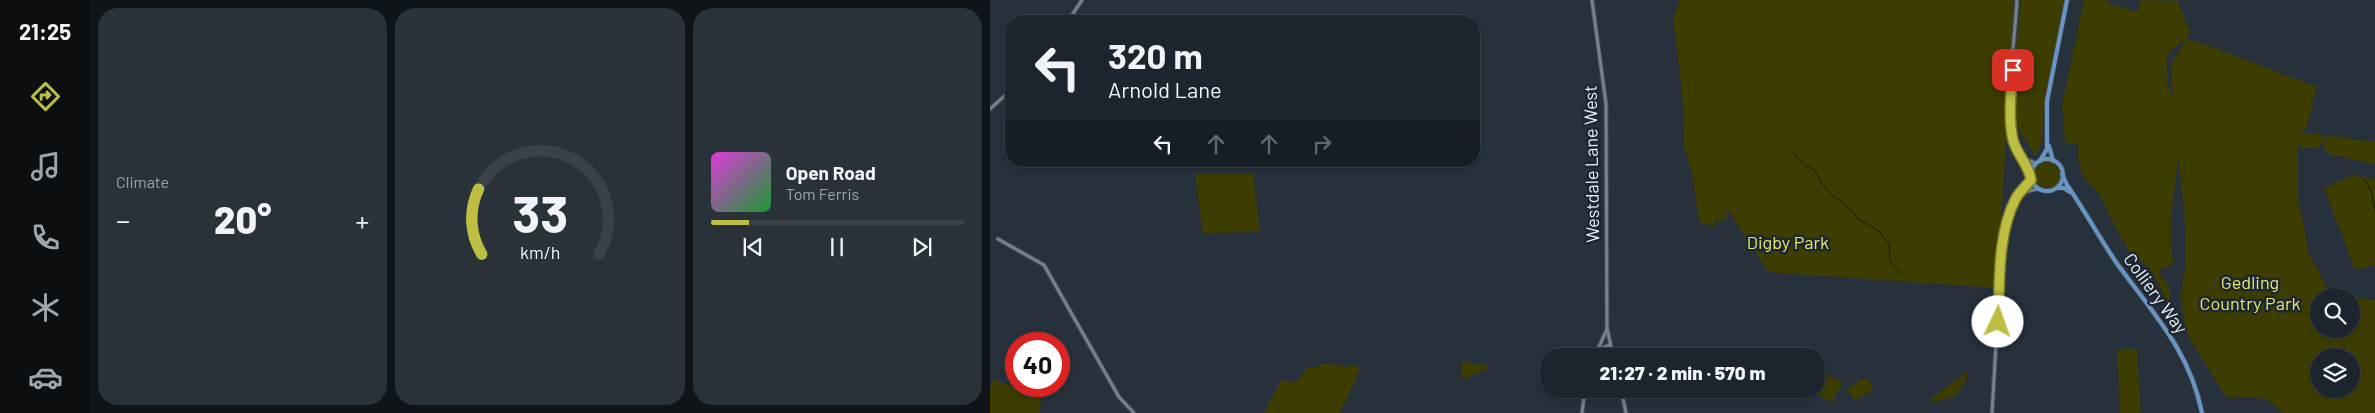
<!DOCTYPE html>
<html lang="en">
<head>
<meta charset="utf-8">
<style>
	body { margin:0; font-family:Barlow,sans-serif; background:#293139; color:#f1f3f6; height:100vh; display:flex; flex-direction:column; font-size:19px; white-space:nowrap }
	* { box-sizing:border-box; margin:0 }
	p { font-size:16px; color:#a0a5aa }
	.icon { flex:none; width:28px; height:28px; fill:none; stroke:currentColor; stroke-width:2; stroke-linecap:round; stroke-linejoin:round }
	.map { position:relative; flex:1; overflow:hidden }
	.side { display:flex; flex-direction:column; gap:8px; padding:8px; background:#0f1419; width:900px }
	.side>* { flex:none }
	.banner { position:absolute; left:15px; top:15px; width:475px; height:152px; border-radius:20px; box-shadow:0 2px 8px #0003,0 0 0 1px #3a4249; background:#1c252d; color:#f1f3f6; overflow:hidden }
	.fabs { position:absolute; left:1320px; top:288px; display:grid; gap:10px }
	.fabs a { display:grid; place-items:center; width:50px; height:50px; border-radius:50%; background:#1c252d; box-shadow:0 2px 8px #0003,0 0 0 1px #3a4249; font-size:25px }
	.speed { position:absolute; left:15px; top:332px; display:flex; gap:10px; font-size:25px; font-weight:700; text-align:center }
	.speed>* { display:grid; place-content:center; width:65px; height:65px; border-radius:50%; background:#1c252d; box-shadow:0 2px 8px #0003,0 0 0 1px #3a4249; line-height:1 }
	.speed .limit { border:8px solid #d22; background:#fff; color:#111 }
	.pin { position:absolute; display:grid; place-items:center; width:42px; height:42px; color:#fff; margin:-21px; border-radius:10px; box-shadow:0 2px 8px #0006 }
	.me { position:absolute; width:55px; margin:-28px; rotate:3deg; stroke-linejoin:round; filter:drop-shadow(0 0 4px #0008) }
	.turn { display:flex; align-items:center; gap:18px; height:105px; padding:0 20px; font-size:22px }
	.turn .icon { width:65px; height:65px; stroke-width:2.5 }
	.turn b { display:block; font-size:35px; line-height:42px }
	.lanes { display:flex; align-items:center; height:48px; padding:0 20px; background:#0003; justify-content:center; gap:25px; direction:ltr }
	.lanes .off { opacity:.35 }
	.big { font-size:38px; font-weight:800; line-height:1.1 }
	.side .tile { flex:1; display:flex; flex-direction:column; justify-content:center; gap:8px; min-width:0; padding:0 18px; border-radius:20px; background:#293139 }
	.side .dial { align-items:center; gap:0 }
	.dial svg { height:130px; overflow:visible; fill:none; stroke:#3a4249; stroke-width:7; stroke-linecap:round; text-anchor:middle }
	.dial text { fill:#f1f3f6; stroke:none }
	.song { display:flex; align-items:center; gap:15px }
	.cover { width:60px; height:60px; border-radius:8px; background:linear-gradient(135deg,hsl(300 70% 55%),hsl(130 70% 35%)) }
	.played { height:5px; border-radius:2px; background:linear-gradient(90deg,#bebe42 15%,#3a4249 15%) }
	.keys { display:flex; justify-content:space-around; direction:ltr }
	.heat { display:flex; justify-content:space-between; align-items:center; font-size:28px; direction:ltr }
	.side .tiles { flex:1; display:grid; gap:8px; grid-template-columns:repeat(3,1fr) }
	.trip { position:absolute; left:550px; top:348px; width:285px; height:50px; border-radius:20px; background:#1c252d; box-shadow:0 2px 8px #0003,0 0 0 1px #3a4249; font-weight:800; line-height:50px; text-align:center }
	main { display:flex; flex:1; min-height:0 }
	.tabs { display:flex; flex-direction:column; width:90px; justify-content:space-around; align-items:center; background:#0b0f12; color:#a0a5aa }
	.tabs .icon { width:35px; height:35px }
	.tabs .current { color:#bebe42 }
	.tabs b { font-size:22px; color:#f1f3f6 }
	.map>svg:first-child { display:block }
	.green { fill:#3d3d01; fill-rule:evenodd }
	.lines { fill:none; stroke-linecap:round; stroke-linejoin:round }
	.stream { stroke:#1e1d01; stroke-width:1 }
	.minor-casing { stroke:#444c56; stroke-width:5 }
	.major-casing { stroke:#444c56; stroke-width:5.5 }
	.minor { stroke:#75818e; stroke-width:3 }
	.major { stroke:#6794c2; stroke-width:4 }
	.route-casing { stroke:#7c7c2b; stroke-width:12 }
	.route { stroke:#bebe42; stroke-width:9 }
	.labels { text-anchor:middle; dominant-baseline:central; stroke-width:5; stroke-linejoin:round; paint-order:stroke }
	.street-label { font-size:18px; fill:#ebf2f9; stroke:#1d2731 }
	.park-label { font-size:18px; fill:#e7e86c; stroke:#1d2731 }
</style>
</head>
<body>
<main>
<nav class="tabs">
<b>21:25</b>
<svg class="icon current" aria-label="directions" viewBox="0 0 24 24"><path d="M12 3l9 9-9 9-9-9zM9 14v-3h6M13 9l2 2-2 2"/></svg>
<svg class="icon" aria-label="music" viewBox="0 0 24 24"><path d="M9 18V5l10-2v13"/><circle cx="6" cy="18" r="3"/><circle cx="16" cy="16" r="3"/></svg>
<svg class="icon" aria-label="phone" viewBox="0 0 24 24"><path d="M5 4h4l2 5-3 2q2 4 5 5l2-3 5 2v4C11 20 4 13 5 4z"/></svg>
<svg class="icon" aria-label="climate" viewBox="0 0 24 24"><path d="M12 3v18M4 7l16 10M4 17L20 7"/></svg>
<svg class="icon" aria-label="car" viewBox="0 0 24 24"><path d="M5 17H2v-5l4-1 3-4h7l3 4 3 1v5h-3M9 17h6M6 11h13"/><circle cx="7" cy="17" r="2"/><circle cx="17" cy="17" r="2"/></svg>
</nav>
<section class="side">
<div class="tiles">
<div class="tile"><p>Climate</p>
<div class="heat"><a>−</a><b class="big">20°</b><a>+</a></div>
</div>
<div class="tile dial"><svg viewBox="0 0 100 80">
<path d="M14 69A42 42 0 1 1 86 69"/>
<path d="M14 69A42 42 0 0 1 12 29" stroke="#bebe42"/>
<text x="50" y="56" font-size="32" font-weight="700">33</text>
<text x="50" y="72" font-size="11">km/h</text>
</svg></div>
<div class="tile">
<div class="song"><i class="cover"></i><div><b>Open Road</b><p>Tom Ferris</p></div></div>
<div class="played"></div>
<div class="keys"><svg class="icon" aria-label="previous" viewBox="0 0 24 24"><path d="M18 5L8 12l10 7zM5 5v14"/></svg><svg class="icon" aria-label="pause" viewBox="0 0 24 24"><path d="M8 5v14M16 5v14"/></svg><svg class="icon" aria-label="next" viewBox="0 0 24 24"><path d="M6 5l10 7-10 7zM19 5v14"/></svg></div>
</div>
</div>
</section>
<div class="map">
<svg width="1385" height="413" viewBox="0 0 1385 413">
	<rect width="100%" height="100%" fill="#26313c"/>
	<g class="green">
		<path d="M690,0H1025L1007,288L778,272L738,210L736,212L737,217L729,222L724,221L725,225L722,228L720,225L709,222L703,178L694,146L692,91L683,18Z"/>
		<path d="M1031,0H1074L1056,94L1051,143L1046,156C1040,146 1030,135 1026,123C1018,95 1028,31 1031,0Z"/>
		<path d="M1094,0H1118V3L1147,12L1151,0L1188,1L1200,32C1191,52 1174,40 1177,74C1177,83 1177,89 1183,96L1181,64L1197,39C1242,52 1283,73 1327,86L1316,130H1312L1311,132L1335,135L1336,137L1328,148H1314L1308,145V199L1316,236L1317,249L1341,295L1351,296H1329V329H1361V297L1385,300V413H1294C1271,391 1266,399 1236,397L1197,334L1190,296L1196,264V232L1188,156L1181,219V244L1184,264L1170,270L1169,273L1180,289L1181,309H1179C1172,290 1162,263 1142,256C1130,237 1120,218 1111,197C1107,189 1101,186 1096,180C1088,170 1087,154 1089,143L1083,145L1075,142L1072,105ZM1329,356H1361V389H1329Z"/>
		<path d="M1341,136L1385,142V164L1338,154L1333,146L1337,137Z"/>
		<circle cx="1057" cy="175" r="14"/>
		<path d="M205,174H263L270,231L213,234Z"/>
		<path d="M1361,176H1369L1371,179L1373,176L1379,179L1380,177L1384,180L1385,178V265L1365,270L1334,188Z"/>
		<path d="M1147,349L1151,413H1130L1127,350Z"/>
		<path d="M472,361L501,367L475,379L472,377Z"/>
		<path d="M331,363L357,367L363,364L370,369L350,413H274L292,379L300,383L308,380L317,368L329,367Z"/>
		<path d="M978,371L974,385L968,381L974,387L963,397L940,403L942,398L956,387L959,391L957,386Z"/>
		<path d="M838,374L853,383L841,402L826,393Z"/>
		<path d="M876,377L884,389L865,401L857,389Z"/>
		<path d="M3,380L51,397L50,413H0V388Z"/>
	</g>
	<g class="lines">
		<g class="stream">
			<path d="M804,153L813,165L824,169L831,183L842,195L859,207L868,219L889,231L899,244L900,261L911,274"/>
			<path d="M1374,178L1381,190L1385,210"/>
		</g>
		<g class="minor-casing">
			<g id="minor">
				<path d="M602,0L616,104L617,328L623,356"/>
				<path d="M1027,0C1025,39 1015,103 1023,140C1026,153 1036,162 1040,174"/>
				<path d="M78,21L92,0"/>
				<path d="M0,109L21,90"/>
				<path d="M1033,159L1046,163"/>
				<path d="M1030,193L1048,189"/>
				<path d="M8,239L54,265L129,397L144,413"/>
				<path d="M607,350L620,345"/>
				<path d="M605,356L617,329"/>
				<path d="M631,389L636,413"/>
				<path d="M592,413L595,389"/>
				<path d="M1002,413L1011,259L1016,228L1027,198L1041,179"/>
			</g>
		</g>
		<g class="major-casing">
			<g id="major">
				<path d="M1059,146L1063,161"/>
				<circle cx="1057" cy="175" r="16"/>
				<path d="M1050,161L1057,149V101L1077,0"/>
				<path d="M1072,174L1077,185C1095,211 1110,239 1128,265C1164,314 1200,352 1212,413"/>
				<path d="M1067,188H1074L1080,192"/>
			</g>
		</g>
		<use href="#minor" class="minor"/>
		<use href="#major" class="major"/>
	</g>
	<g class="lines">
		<g class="route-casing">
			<path id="route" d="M1008,322C1010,282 1007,234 1026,198C1030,191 1036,186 1041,180C1039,165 1027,155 1023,140C1018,118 1021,92 1023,70"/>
		</g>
		<use href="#route" class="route"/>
	</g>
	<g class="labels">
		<g class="street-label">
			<text transform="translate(601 164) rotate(-91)">Westdale Lane West</text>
			<text transform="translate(1166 293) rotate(54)">Colliery Way</text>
		</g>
		<g class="park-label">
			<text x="798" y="242">Digby Park</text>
			<text x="1260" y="282">Gedling<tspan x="1260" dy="21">Country Park</tspan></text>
		</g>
	</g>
</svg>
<div class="fabs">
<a><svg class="icon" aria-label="search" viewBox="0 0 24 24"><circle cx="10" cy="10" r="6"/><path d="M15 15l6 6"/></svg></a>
<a><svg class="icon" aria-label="layers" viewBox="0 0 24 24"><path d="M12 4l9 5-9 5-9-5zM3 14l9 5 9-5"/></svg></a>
</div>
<div class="speed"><div class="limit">40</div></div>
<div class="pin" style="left:1023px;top:70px;background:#d93025"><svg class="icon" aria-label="arrive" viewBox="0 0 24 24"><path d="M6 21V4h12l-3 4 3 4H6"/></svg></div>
<svg class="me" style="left:1008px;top:322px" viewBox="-20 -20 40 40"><circle r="19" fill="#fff"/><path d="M0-13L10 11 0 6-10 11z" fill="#bebe42"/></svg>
<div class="trip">21:27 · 2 min · 570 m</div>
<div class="banner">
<div class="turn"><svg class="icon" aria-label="left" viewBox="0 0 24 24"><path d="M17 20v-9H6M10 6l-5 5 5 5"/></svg><div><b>320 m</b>Arnold Lane</div></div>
<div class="lanes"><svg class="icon" aria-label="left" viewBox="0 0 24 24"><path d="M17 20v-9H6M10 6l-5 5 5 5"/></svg><svg class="icon off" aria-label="ahead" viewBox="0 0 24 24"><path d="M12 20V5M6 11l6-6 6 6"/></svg><svg class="icon off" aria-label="ahead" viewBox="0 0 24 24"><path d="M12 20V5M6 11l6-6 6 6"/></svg><svg class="icon off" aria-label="right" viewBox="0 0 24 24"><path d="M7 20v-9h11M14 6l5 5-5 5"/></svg></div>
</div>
</div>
</main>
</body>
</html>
